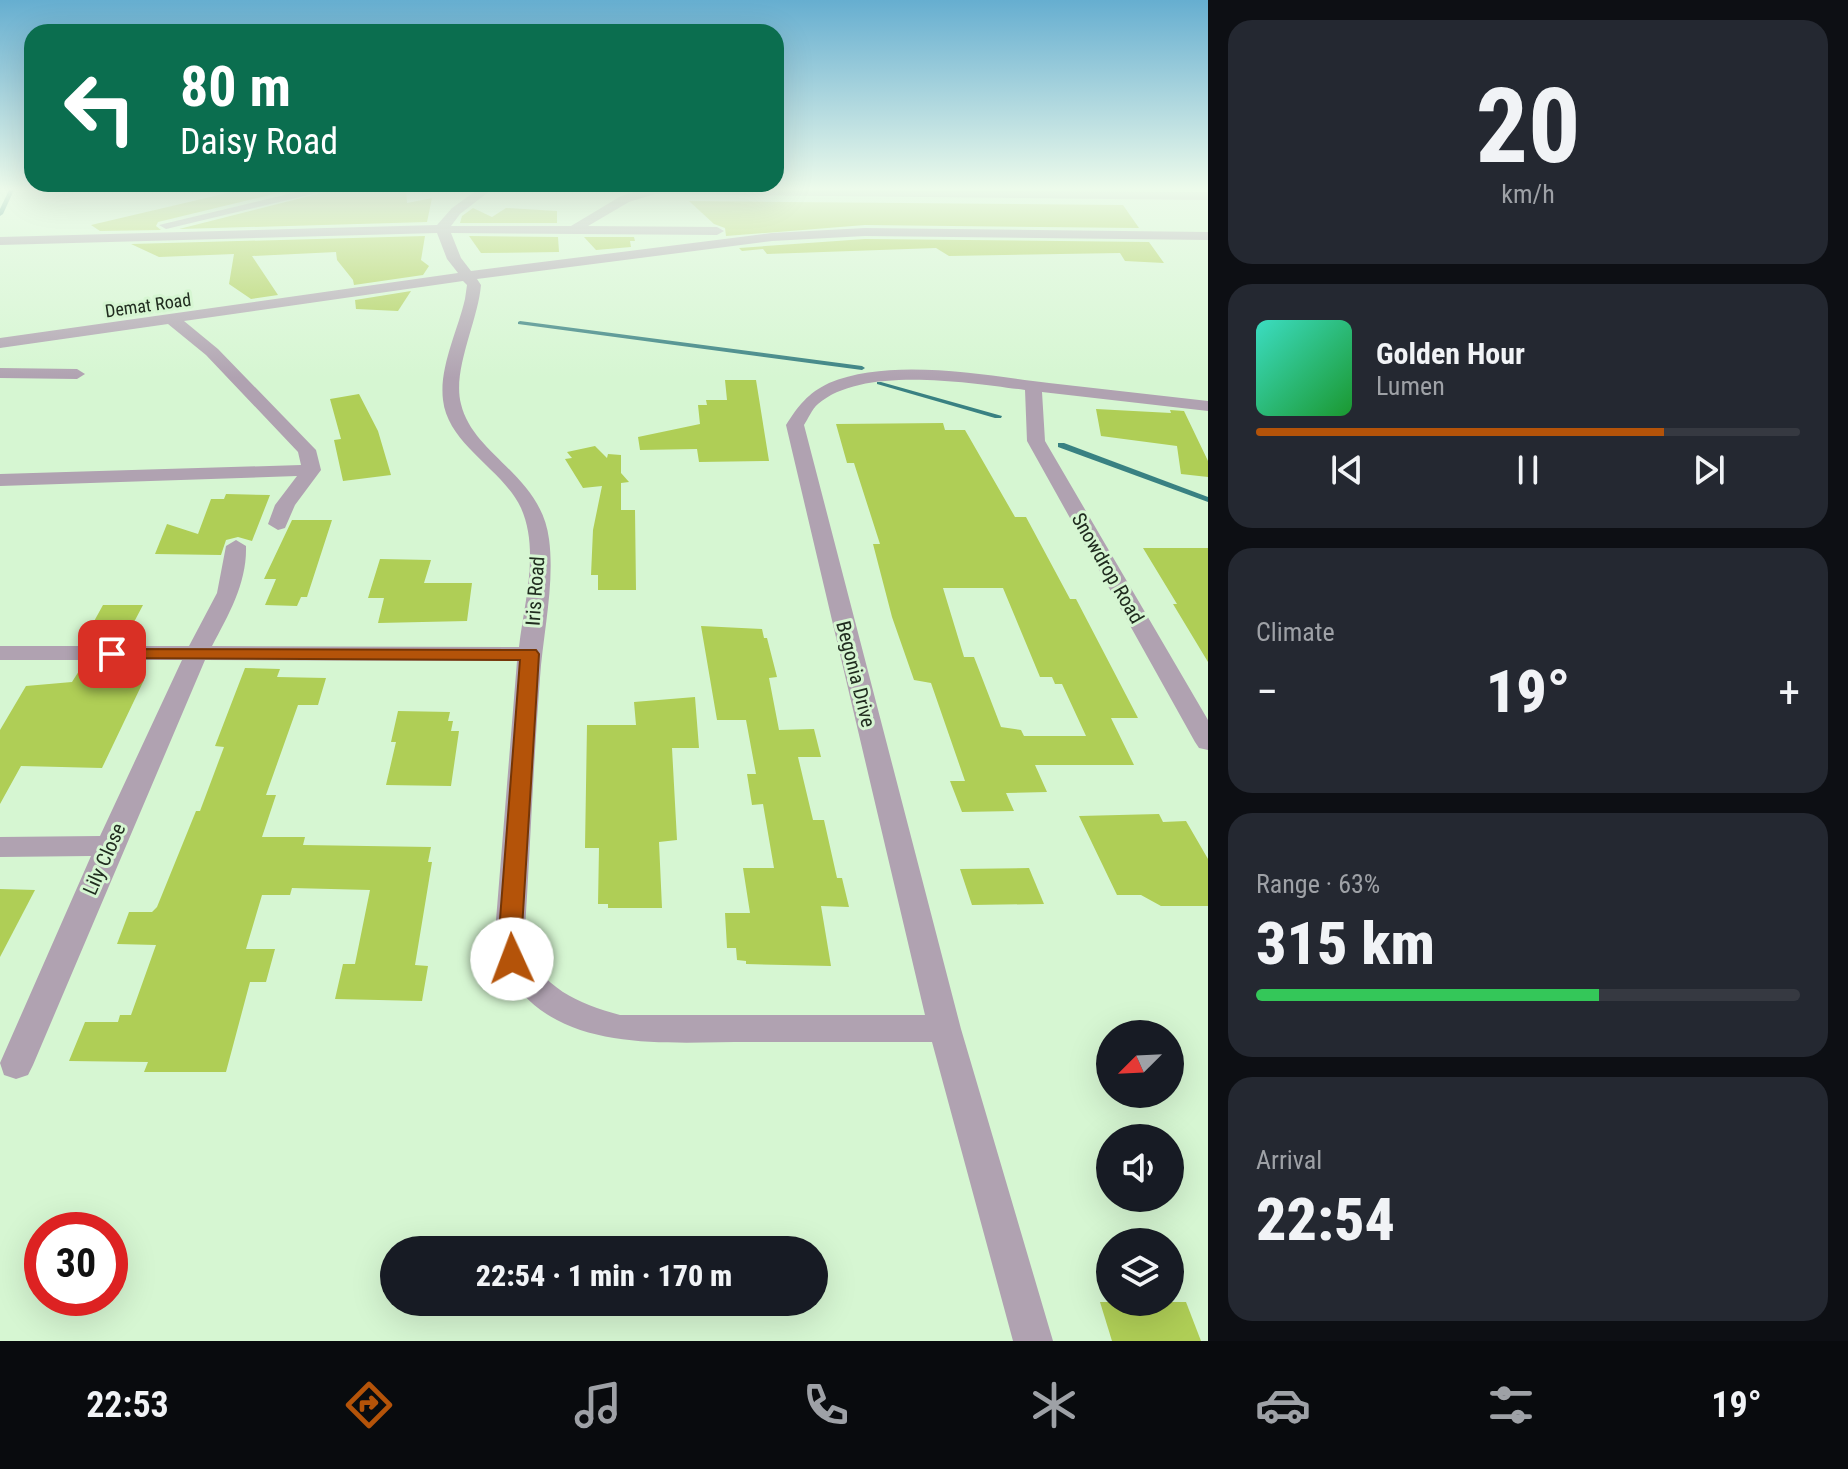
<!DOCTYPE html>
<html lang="en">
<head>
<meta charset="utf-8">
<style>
	body { margin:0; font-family:"Roboto Condensed",sans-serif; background:#242831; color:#f1f3f6; height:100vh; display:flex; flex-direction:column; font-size:30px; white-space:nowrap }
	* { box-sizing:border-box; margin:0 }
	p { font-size:26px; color:#9ea1a6 }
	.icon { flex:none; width:44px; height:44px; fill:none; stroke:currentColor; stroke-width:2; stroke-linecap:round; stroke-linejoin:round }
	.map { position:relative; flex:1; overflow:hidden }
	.details { display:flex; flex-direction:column; gap:20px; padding:20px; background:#0d0f14; width:640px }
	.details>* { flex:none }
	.hud { position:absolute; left:24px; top:24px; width:760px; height:168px; border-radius:24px; box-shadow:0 8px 32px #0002; background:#0b6e4f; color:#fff; overflow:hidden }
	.needle { width:52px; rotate:246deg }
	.fabs { position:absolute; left:1096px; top:1020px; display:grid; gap:16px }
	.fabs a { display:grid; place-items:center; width:88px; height:88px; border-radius:50%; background:#171b24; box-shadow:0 8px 32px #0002; font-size:40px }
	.speed { position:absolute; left:24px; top:1212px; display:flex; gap:16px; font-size:40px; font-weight:700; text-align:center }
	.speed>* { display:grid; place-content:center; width:104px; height:104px; border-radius:50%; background:#171b24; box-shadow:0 8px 32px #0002; line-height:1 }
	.speed .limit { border:12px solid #d22; background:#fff; color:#111 }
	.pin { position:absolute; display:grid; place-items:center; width:68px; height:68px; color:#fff; margin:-34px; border-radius:16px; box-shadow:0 4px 12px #0006 }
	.me { position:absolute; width:88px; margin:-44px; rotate:358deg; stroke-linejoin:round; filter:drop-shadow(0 0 6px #0008) }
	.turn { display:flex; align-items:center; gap:28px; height:168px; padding:0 24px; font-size:36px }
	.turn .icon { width:104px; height:104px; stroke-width:2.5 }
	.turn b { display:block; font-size:56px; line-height:68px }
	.big { font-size:60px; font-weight:800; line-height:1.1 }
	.details .card { flex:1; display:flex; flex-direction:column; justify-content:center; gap:12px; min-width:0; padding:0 28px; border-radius:24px; background:#242831 }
	.details .dial { align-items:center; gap:0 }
	.dial b { font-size:104px; line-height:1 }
	.song { display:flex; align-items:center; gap:24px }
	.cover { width:96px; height:96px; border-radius:12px; background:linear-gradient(135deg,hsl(170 70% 55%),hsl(130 70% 35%)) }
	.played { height:8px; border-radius:4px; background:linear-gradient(90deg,#b45309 75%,#363941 75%) }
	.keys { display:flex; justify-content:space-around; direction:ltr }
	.heat { display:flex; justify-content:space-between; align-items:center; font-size:44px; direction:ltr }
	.charge { height:12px; border-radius:6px; background:linear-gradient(90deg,#34c759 63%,#363941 0) }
	.trip { position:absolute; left:380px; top:1236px; width:448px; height:80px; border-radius:40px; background:#171b24; box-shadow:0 8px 32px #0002; font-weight:800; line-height:80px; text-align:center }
	.tabs { display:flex; height:128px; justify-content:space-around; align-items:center; background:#090b0e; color:#9ea1a6 }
	.tabs .icon { width:56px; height:56px }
	.tabs .on { color:#b45309 }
	.tabs b { font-size:36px; color:#f1f3f6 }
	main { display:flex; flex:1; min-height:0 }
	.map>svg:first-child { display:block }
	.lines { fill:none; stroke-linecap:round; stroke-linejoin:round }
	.stream { fill:#398182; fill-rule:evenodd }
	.building { fill:#afce56; fill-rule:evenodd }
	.minor { fill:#b0a2b1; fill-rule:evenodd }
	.route { fill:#b45309; stroke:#753606; stroke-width:2 }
	.labels { text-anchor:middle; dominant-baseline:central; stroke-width:6; stroke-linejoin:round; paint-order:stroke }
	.far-street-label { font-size:18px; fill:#202c1f; stroke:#d6f6d2 }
	.street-label { font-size:20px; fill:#202c1f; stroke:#d6f6d2 }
</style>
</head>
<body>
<main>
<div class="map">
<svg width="1208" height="1341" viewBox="0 0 1208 1341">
	<rect width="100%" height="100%" fill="#d6f6d2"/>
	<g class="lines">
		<g class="stream">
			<path d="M9,190H14L3,214L0,216V209Z"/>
			<path d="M520,321L862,366L865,368L862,370L518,324V322Z"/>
			<path d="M877,382H881L1002,416L1001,418H995L877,384Z"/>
			<path d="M1058,443H1064L1208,497V502L1058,447Z"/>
		</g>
	</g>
	<g class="building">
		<path d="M240,190H290L158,222L156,226L161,230L100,231L91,225Z"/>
		<path d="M333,190H406L407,203L432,198L427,222L179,229Z"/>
		<path d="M689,201L1123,205L1139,228L865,225L726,236L725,228L714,224Z"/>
		<path d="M473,208L492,217L506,208L557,211V223H460L462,216Z"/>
		<path d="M425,236L421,260L429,266L423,275L354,285L353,280L337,260L336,252L252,256L278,295L251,299L229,284L234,254L159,257L131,244Z"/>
		<path d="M469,236L558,237L559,252L481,253Z"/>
		<path d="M584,237H634L635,241H630L631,247L596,250Z"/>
		<path d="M865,239L1149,242L1164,263L1125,261L1120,253L949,256L936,248L767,254L763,249L742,251L739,248Z"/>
		<path d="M411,291L398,311L356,309L355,300Z"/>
		<path d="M725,380H756L769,461L699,462L697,449L640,450L638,437L700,424L698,405H707L706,400H727Z"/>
		<path d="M359,394L378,431L391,475L343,481L334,440L341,439L330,399Z"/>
		<path d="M1096,409L1171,413L1170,410L1184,411L1208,461V477L1181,474L1177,446L1101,436Z"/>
		<path d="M943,423L945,430H965L1015,517H1026L1070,599H1076L1138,718H1111L1134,765H1035L1047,792L1006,793L1014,811L962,812L950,781H965L931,683L914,680L892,617L873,544H880L854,463H847L836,424ZM943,588H1003L1040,677H1052L1055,684H1062L1086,736H1024L1021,730L1001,727L974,657H964Z"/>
		<path d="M595,446L607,458L608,454L621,455V473L629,482L621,483V510H635L636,590H598V575H591L593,530L602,486L583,488L565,459L572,458L567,452Z"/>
		<path d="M226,494L270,495L252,541L238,537L226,540L221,555L155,554L167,524L198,534L211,499H224Z"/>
		<path d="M292,520H332L307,597H301L297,606L265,605L276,579H264Z"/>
		<path d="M1143,548H1208V662L1173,604H1177Z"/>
		<path d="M380,559L431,560L424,583H472L467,621L378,623L384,598H368Z"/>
		<path d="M103,605H143L123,643H97L102,634H87Z"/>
		<path d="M701,626L762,629L764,638H767L777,677L769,678L779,730L814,729L821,757H798L813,820H824L837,878H842L849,907L821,906L831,966L746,964V961L737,960L736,948H727L725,913H750L743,868H774L763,804L752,805L747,774H756L746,720H717Z"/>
		<path d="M84,663H113L105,677L144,680L102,768L21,766L0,804V730L26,686L72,682Z"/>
		<path d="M245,668L280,669L277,677L326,678L318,705H298L266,795H276L262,837H305L303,845L431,847L428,862H432L415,965L428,966L422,1001L335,999L343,964H355L370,890L292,888L290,895H262L246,949H275L266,982H250L226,1072H144L148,1062L69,1061L85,1022H118L120,1015H131L156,945L117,944L129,912H152L157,907L196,811H200L224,747L215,746Z"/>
		<path d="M695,697L699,748H672L677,840L659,842L662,908H608V904H598L599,848H585L587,725H636L634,702Z"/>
		<path d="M398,711L450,712L448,721H453L451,731H459L451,786L386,785L396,742H391Z"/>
		<path d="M1159,814L1163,822L1186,821L1208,859V906H1161L1141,895H1117L1079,816Z"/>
		<path d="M1029,868L1044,904L972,905L960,869Z"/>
		<path d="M0,889L35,890L0,957Z"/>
		<path d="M1100,1302H1186L1201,1341H1112Z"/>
	</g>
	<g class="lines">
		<g class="minor">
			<path d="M305,190H330L166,229L159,225Z"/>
			<path d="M477,190H491L460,214L451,226H571L621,196L642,190L1208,192V200L655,194L629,202L588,226L717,227L724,231L717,235L451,233L461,258L471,271L772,233L865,228L1208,232V240L865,236L772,241L477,279L481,285C478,321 452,370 461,404C473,455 541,475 549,539C555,584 543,633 540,678C533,767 530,856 524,945C541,987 578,1004 620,1015H925L786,425C798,406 808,393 829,383C891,357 984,375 1049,383C1102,389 1155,395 1208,401V411L1042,392L1045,441L1208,720V750L1199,748L1195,742L1027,441L1025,390C970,383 863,365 818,404C812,409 808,419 804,425L961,1029L1053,1341H1013L932,1042C871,1042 811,1042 750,1042C653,1042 534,1057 494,945L517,661L205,660L33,1065L28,1075L16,1079L4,1075L0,1063L91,856L0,857V837L100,836L182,660H0V646H189L217,593L226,546L236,540L246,546C247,583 229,614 212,646L519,647C524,602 540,551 521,508C503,469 448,445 443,400C439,367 458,330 465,299L467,285L463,281L184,321L218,349L316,450L321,470L295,505L285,528L278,530L268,524L275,505L297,476L0,486V474L301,465L298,452L206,355L168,324L0,348V338L458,273L447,259L437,233L0,245V237L437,225L452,208Z"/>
			<path d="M0,368L77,369L85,374L77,379L0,378Z"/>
		</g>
	</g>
	<linearGradient id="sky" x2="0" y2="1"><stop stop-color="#66aed0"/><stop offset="0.5" stop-color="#edfbeb"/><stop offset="1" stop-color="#edfbeb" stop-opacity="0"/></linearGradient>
	<rect width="1208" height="378" fill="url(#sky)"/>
	<path class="route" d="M112,649L536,650L539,654L521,945L524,959L521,965L512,968L504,965L498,945L520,660L105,658L103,654Z"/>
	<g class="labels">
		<g class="far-street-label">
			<text transform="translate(148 305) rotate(-8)">Demat Road</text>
		</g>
		<g class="street-label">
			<text transform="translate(1108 568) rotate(60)">Snowdrop Road</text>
			<text transform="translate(535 591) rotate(-86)">Iris Road</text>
			<text transform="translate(856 674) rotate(76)">Begonia Drive</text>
			<text transform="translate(104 859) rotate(-66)">Lily Close</text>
		</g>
	</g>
</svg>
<div class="fabs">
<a><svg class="needle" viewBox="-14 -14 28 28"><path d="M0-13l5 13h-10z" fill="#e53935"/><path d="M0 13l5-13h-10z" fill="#9ea1a6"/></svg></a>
<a><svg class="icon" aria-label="sound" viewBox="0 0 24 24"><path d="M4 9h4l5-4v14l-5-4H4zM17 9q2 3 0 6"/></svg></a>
<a><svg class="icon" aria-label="layers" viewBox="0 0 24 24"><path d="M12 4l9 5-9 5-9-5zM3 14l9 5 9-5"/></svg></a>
</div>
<div class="speed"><div class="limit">30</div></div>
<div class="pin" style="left:112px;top:654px;background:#d93025"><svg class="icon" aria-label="arrive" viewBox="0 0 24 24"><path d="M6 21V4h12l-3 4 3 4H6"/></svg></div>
<svg class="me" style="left:512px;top:959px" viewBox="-20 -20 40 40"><circle r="19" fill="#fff"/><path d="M0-13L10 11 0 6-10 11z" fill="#b45309"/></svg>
<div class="trip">22:54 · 1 min · 170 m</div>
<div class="hud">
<div class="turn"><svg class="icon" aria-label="left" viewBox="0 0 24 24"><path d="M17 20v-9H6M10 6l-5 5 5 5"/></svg><div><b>80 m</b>Daisy Road</div></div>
</div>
</div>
<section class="details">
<div class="card dial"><b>20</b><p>km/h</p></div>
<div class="card">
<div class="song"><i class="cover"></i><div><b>Golden Hour</b><p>Lumen</p></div></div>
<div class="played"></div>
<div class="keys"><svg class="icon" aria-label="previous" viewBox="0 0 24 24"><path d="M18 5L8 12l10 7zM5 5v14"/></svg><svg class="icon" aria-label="pause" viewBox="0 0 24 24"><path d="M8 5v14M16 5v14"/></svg><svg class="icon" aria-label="next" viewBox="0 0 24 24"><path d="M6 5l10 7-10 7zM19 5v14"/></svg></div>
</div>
<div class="card"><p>Climate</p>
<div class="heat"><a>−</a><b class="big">19°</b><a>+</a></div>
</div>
<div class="card"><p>Range · 63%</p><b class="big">315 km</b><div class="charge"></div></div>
<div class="card"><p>Arrival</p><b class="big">22:54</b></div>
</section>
</main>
<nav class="tabs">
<b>22:53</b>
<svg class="icon on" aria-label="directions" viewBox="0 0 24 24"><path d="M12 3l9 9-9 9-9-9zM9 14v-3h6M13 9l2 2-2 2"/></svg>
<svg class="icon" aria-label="music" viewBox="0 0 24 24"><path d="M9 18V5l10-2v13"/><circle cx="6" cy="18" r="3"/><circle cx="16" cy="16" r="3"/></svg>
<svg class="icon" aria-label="phone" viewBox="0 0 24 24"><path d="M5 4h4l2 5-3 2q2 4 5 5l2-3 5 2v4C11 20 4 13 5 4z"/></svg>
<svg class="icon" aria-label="climate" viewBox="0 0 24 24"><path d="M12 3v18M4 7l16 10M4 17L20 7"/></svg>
<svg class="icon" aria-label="car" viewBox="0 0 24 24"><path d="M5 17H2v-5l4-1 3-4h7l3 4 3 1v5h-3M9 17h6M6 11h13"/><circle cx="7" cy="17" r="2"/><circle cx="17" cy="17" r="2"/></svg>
<svg class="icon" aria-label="filters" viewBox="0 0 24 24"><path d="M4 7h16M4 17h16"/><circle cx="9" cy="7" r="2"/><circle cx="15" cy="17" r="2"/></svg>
<b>19°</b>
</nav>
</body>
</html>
